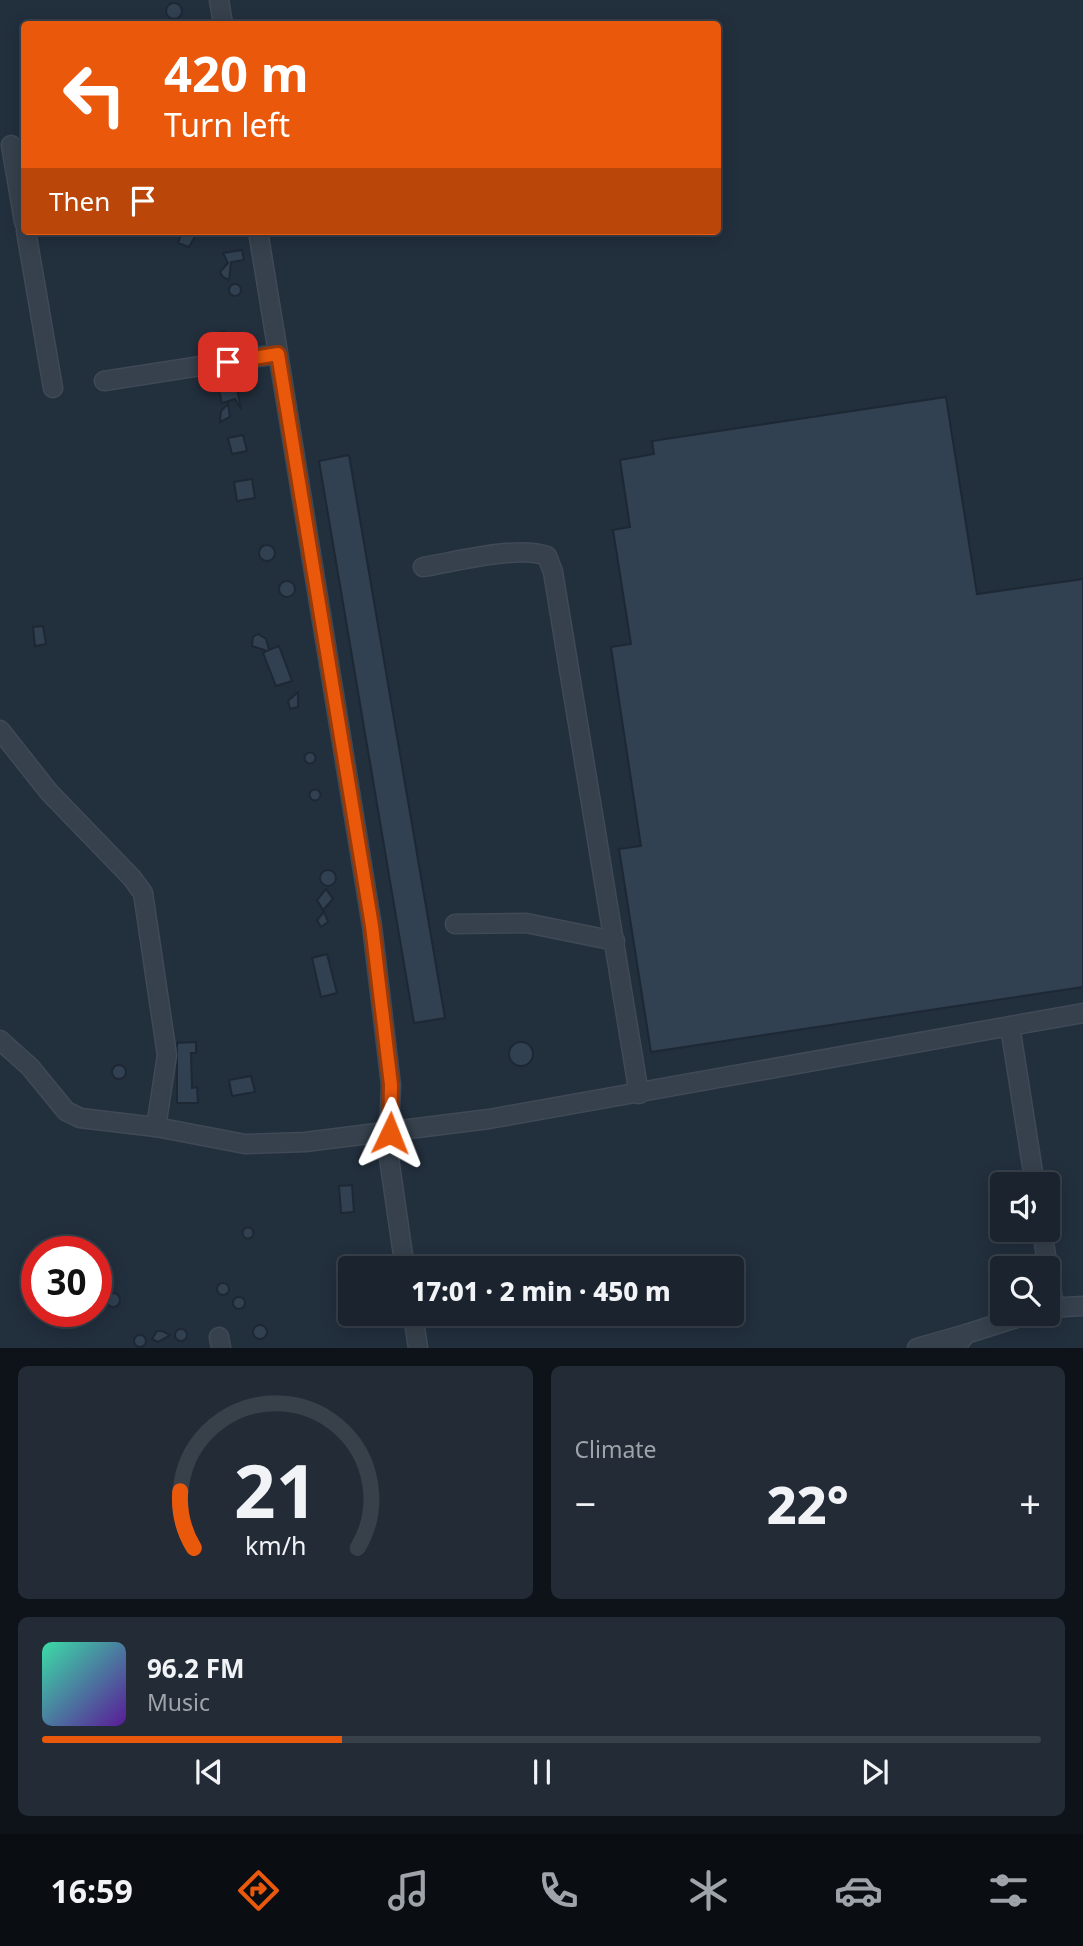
<!DOCTYPE html>
<html lang="en">
<head>
<meta charset="utf-8">
<style>
	body { margin:0; font-family:"Noto Sans",sans-serif; background:#232b36; color:#f1f3f6; height:100vh; display:flex; flex-direction:column; font-size:26px; white-space:nowrap }
	* { box-sizing:border-box; margin:0 }
	p { font-size:23px; color:#9fa4aa }
	.icon { flex:none; width:38px; height:38px; fill:none; stroke:currentColor; stroke-width:2; stroke-linecap:round; stroke-linejoin:round }
	.map { position:relative; height:1348px; overflow:hidden }
	.drawer { display:flex; flex-direction:column; gap:18px; padding:18px; background:#0e1319; flex:1 }
	.drawer>* { flex:none }
	.hud { position:absolute; left:21px; top:21px; width:700px; height:214px; border-radius:7px; box-shadow:0 4px 18px #0003,0 0 0 2px #38404a; background:#ea580c; color:#fff; overflow:hidden }
	.buttons { position:absolute; left:990px; top:1172px; display:grid; gap:14px }
	.buttons a { display:grid; place-items:center; width:70px; height:70px; border-radius:7px; background:#1a232e; box-shadow:0 4px 18px #0003,0 0 0 2px #38404a; font-size:35px }
	.speed { position:absolute; left:21px; top:1236px; display:flex; gap:14px; font-size:35px; font-weight:700; text-align:center }
	.speed>* { display:grid; place-content:center; width:91px; height:91px; border-radius:50%; background:#1a232e; box-shadow:0 4px 18px #0003,0 0 0 2px #38404a; line-height:1 }
	.speed .limit { border:10px solid #d22; background:#fff; color:#111 }
	.pin { position:absolute; display:grid; place-items:center; width:60px; height:60px; color:#fff; margin:-30px; border-radius:14px; box-shadow:0 4px 10px #0006 }
	.me { position:absolute; width:77px; margin:-38px; rotate:2deg; stroke-linejoin:round; filter:drop-shadow(0 0 5px #0008) }
	.turn { display:flex; align-items:center; gap:24px; height:147px; padding:0 28px; font-size:32px }
	.turn .icon { width:91px; height:91px; stroke-width:2.5 }
	.turn b { display:block; font-size:49px; line-height:60px }
	.then { display:flex; align-items:center; height:66px; padding:0 28px; background:#0003; gap:14px; font-size:26px }
	.big { font-size:52px; font-weight:800; line-height:1.1 }
	.drawer .card { flex:1; display:flex; flex-direction:column; justify-content:center; gap:10px; min-width:0; padding:0 24px; border-radius:10px; background:#232b36 }
	.drawer .dial { align-items:center; gap:0 }
	.dial svg { height:182px; overflow:visible; fill:none; stroke:#38404a; stroke-width:7; stroke-linecap:round; text-anchor:middle }
	.dial text { fill:#f1f3f6; stroke:none }
	.song { display:flex; align-items:center; gap:21px }
	.cover { width:84px; height:84px; border-radius:10px; background:linear-gradient(135deg,hsl(160 70% 55%),hsl(270 70% 35%)) }
	.played { height:7px; border-radius:4px; background:linear-gradient(90deg,#ea580c 30%,#38404a 30%) }
	.keys { display:flex; justify-content:space-around; direction:ltr }
	.heat { display:flex; justify-content:space-between; align-items:center; font-size:38px; direction:ltr }
	.drawer .tiles { flex:1; display:grid; gap:18px; grid-template-columns:1fr 1fr }
	.card:last-child { grid-column:span 2 }
	.trip { position:absolute; left:338px; top:1256px; width:406px; height:70px; border-radius:7px; background:#1a232e; box-shadow:0 4px 18px #0003,0 0 0 2px #38404a; font-weight:800; line-height:70px; text-align:center }
	.tab-bar { display:flex; height:112px; justify-content:space-around; align-items:center; background:#0a0e12; color:#9fa4aa }
	.tab-bar .icon { width:49px; height:49px }
	.tab-bar .selected { color:#ea580c }
	.tab-bar b { font-size:32px; color:#f1f3f6 }
	.map>svg:first-child { display:block }
	.building { fill:#314151; stroke:#1d2834; stroke-width:2 }
	.lines { fill:none; stroke-linecap:round; stroke-linejoin:round }
	.minor-casing { stroke:#3f4a56; stroke-width:21 }
	.minor { stroke:#36414d; stroke-width:18 }
	.route-casing { stroke:#983908; stroke-width:18 }
	.route { stroke:#ea580c; stroke-width:12 }
</style>
</head>
<body>
<div class="map">
<svg width="1083" height="1348" viewBox="0 0 1083 1348">
	<rect width="100%" height="100%" fill="#222f3d"/>
	<g class="building">
		<circle cx="174" cy="11" r="8"/>
		<path d="M182,232L197,233L189,247L178,243Z"/>
		<path d="M242,250L244,260L231,262L229,280L223,277L220,272L228,263L223,253Z"/>
		<circle cx="235" cy="290" r="6"/>
		<path d="M225,331L230,348L214,352L210,335Z"/>
		<path d="M234,372L235,380L241,409L235,399L222,403L219,391L227,389L219,375Z"/>
		<path d="M946,397L977,594L1083,579V987L651,1052L619,849L641,846L611,647L631,644L613,530L630,527L620,460L654,454L652,441Z"/>
		<path d="M228,404L230,417L220,422L221,411Z"/>
		<path d="M243,435L247,451L232,454L228,438Z"/>
		<path d="M349,455L445,1018L414,1023L319,461Z"/>
		<path d="M252,479L255,498L237,501L234,482Z"/>
		<circle cx="267" cy="553" r="8"/>
		<circle cx="287" cy="589" r="8"/>
		<path d="M43,626L46,644L35,646L33,627Z"/>
		<path d="M258,634L266,639L269,650L279,646L292,681L276,686L263,653L267,651L252,646L253,637Z"/>
		<path d="M298,692V707L290,709L288,701Z"/>
		<circle cx="310" cy="758" r="5.5"/>
		<circle cx="315" cy="795" r="5.5"/>
		<circle cx="328" cy="878" r="8"/>
		<path d="M326,889L333,899L323,910L317,900Z"/>
		<path d="M324,912L328,922L321,927L317,920Z"/>
		<path d="M327,954L337,993L321,997L312,958Z"/>
		<path d="M196,1042V1053H191L192,1088L197,1087L198,1103H177V1043Z"/>
		<circle cx="521" cy="1054" r="12"/>
		<circle cx="119" cy="1072" r="7"/>
		<path d="M251,1076L255,1092L232,1096L229,1080Z"/>
		<path d="M352,1185L354,1212L341,1213L339,1186Z"/>
		<circle cx="248" cy="1233" r="5.5"/>
		<circle cx="223" cy="1289" r="6"/>
		<circle cx="113" cy="1300" r="7"/>
		<circle cx="239" cy="1303" r="6"/>
		<circle cx="260" cy="1332" r="7"/>
		<circle cx="181" cy="1335" r="6"/>
		<path d="M157,1331H162L170,1335L158,1342L152,1339Z"/>
		<circle cx="140" cy="1341" r="6"/>
	</g>
	<g class="lines">
		<g class="minor-casing">
			<g id="minor">
				<path d="M219,0L223,24"/>
				<path d="M11,145L24,222"/>
				<path d="M26,231L53,388"/>
				<path d="M258,231L372,926L391,1085L388,1151L405,1269"/>
				<path d="M104,381L278,354"/>
				<path d="M423,567C455,562 518,545 547,556L553,572L639,1094"/>
				<path d="M0,730L49,792L132,878L143,893L167,1055L156,1127"/>
				<path d="M455,924L526,923L615,941"/>
				<path d="M1010,1026L1035,1185"/>
				<path d="M0,1040L30,1067L66,1111L80,1118L156,1127L245,1144L305,1142L489,1119L1083,1013"/>
				<path d="M1042,1230L1054,1307"/>
				<path d="M1048,1308L1083,1306"/>
				<path d="M413,1314L418,1348"/>
				<path d="M219,1337L221,1348"/>
				<path d="M917,1348L966,1334"/>
				<path d="M955,1348L966,1334L1029,1314"/>
			</g>
		</g>
		<use href="#minor" class="minor"/>
	</g>
	<g class="lines">
		<g class="route-casing">
			<path id="route" d="M228,362L278,354L372,926L391,1085L390,1133"/>
		</g>
		<use href="#route" class="route"/>
	</g>
</svg>
<div class="buttons">
<a><svg class="icon" aria-label="sound" viewBox="0 0 24 24"><path d="M4 9h4l5-4v14l-5-4H4zM17 9q2 3 0 6"/></svg></a>
<a><svg class="icon" aria-label="search" viewBox="0 0 24 24"><circle cx="10" cy="10" r="6"/><path d="M15 15l6 6"/></svg></a>
</div>
<div class="speed"><div class="limit">30</div></div>
<div class="pin" style="left:228px;top:362px;background:#d93025"><svg class="icon" aria-label="arrive" viewBox="0 0 24 24"><path d="M6 21V4h12l-3 4 3 4H6"/></svg></div>
<svg class="me" style="left:390px;top:1133px" viewBox="-20 -20 40 40"><path d="M0-17L14 15 0 8-14 15z" fill="#ea580c" stroke="#fff" stroke-width="4"/></svg>
<div class="trip">17:01 · 2 min · 450 m</div>
<div class="hud">
<div class="turn"><svg class="icon" aria-label="left" viewBox="0 0 24 24"><path d="M17 20v-9H6M10 6l-5 5 5 5"/></svg><div><b>420 m</b>Turn left</div></div>
<div class="then">Then<svg class="icon" aria-label="arrive" viewBox="0 0 24 24"><path d="M6 21V4h12l-3 4 3 4H6"/></svg></div>
</div>
</div>
<section class="drawer">
<div class="tiles">
<div class="card dial"><svg viewBox="0 0 100 80">
<path d="M14 69A42 42 0 1 1 86 69"/>
<path d="M14 69A42 42 0 0 1 8 44" stroke="#ea580c"/>
<text x="50" y="56" font-size="32" font-weight="700">21</text>
<text x="50" y="72" font-size="11">km/h</text>
</svg></div>
<div class="card"><p>Climate</p>
<div class="heat"><a>−</a><b class="big">22°</b><a>+</a></div>
</div>
<div class="card">
<div class="song"><i class="cover"></i><div><b>96.2 FM</b><p>Music</p></div></div>
<div class="played"></div>
<div class="keys"><svg class="icon" aria-label="previous" viewBox="0 0 24 24"><path d="M18 5L8 12l10 7zM5 5v14"/></svg><svg class="icon" aria-label="pause" viewBox="0 0 24 24"><path d="M8 5v14M16 5v14"/></svg><svg class="icon" aria-label="next" viewBox="0 0 24 24"><path d="M6 5l10 7-10 7zM19 5v14"/></svg></div>
</div>
</div>
</section>
<nav class="tab-bar">
<b>16:59</b>
<svg class="icon selected" aria-label="directions" viewBox="0 0 24 24"><path d="M12 3l9 9-9 9-9-9zM9 14v-3h6M13 9l2 2-2 2"/></svg>
<svg class="icon" aria-label="music" viewBox="0 0 24 24"><path d="M9 18V5l10-2v13"/><circle cx="6" cy="18" r="3"/><circle cx="16" cy="16" r="3"/></svg>
<svg class="icon" aria-label="phone" viewBox="0 0 24 24"><path d="M5 4h4l2 5-3 2q2 4 5 5l2-3 5 2v4C11 20 4 13 5 4z"/></svg>
<svg class="icon" aria-label="climate" viewBox="0 0 24 24"><path d="M12 3v18M4 7l16 10M4 17L20 7"/></svg>
<svg class="icon" aria-label="car" viewBox="0 0 24 24"><path d="M5 17H2v-5l4-1 3-4h7l3 4 3 1v5h-3M9 17h6M6 11h13"/><circle cx="7" cy="17" r="2"/><circle cx="17" cy="17" r="2"/></svg>
<svg class="icon" aria-label="filters" viewBox="0 0 24 24"><path d="M4 7h16M4 17h16"/><circle cx="9" cy="7" r="2"/><circle cx="15" cy="17" r="2"/></svg>
</nav>
</body>
</html>
